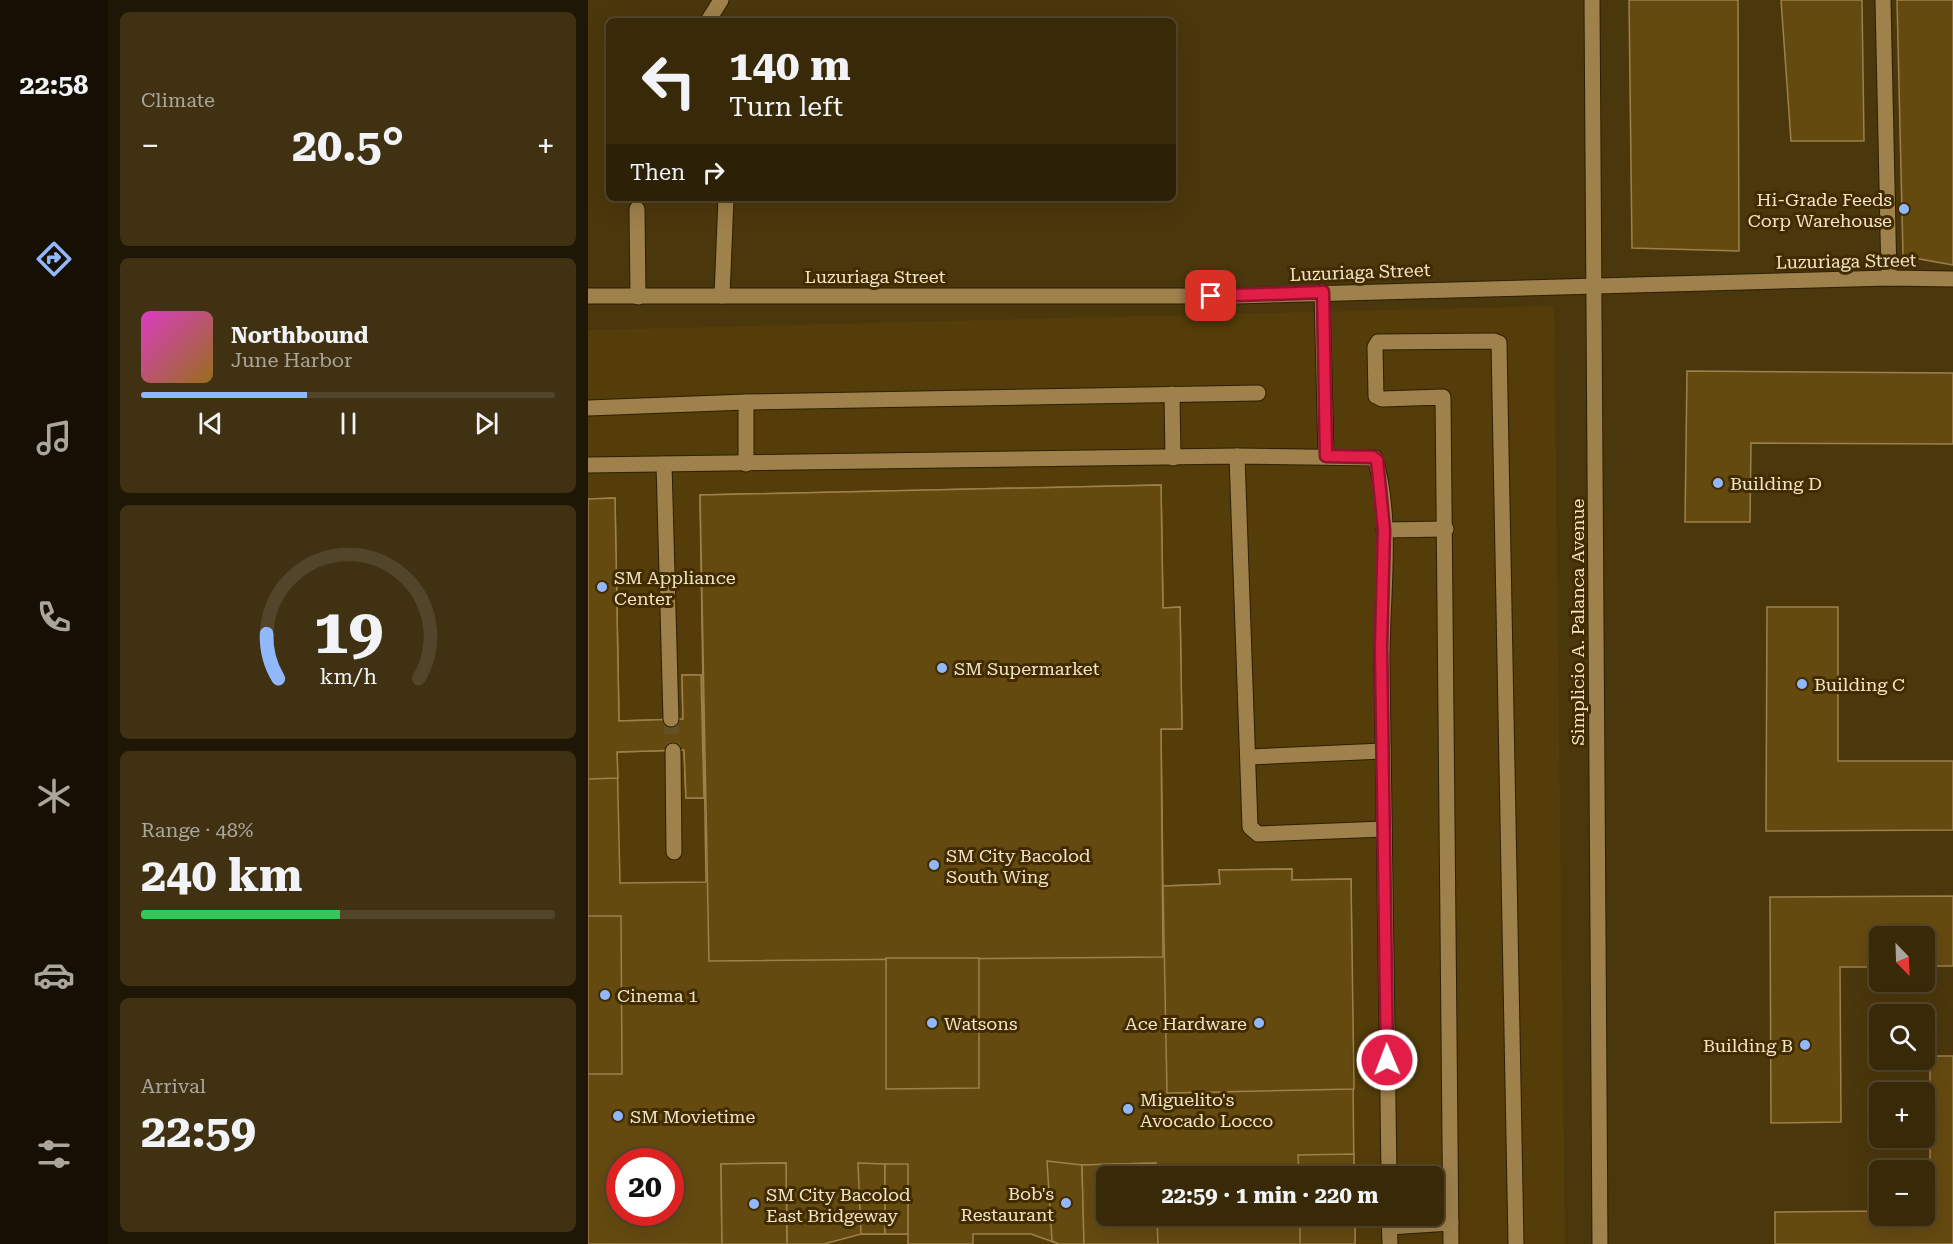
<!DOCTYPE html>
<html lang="en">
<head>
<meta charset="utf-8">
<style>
	body { margin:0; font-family:"Roboto Serif",serif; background:#3f3112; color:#f1f3f6; height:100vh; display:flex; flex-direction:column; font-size:22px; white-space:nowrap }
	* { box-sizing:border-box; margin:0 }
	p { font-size:20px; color:#aba69c }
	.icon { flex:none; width:33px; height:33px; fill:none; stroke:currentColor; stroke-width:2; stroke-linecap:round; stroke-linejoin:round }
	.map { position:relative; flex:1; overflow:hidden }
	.sheet { display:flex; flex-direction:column; gap:12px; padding:12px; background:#1f1705; width:480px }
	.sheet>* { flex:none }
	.hud { position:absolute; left:18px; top:18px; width:570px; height:183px; border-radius:9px; box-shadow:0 6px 24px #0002,0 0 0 2px #52452a; background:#382909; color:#f1f3f6; overflow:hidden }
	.needle { width:39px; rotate:157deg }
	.controls { position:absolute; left:1281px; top:926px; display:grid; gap:12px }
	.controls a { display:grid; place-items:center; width:66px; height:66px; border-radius:9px; background:#382909; box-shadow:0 6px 24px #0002,0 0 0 2px #52452a; font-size:30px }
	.speed { position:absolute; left:18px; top:1148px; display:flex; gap:12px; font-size:30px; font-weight:700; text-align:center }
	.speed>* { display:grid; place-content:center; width:78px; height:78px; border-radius:50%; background:#382909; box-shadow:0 6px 24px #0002,0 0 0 2px #52452a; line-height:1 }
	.speed .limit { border:9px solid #d22; background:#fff; color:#111 }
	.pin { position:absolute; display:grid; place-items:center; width:51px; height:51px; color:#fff; margin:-26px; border-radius:12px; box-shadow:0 3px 9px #0006 }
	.me { position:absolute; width:66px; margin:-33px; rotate:359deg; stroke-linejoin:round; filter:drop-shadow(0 0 4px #0008) }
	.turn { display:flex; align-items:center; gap:21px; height:126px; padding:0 24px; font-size:27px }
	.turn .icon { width:78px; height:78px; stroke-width:2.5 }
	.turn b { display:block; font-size:42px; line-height:51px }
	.then { display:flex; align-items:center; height:57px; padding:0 24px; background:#0003; gap:12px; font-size:22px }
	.big { font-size:45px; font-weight:700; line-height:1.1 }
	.sheet .widget { flex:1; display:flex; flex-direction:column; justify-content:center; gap:9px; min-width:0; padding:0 21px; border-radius:9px; background:#3f3112 }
	.sheet .dial { align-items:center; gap:0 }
	.dial svg { height:156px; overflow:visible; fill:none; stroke:#52452a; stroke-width:7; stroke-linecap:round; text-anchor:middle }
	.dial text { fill:#f1f3f6; stroke:none }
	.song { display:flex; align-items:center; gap:18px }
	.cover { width:72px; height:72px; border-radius:9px; background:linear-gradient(135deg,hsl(310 70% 55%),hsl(40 70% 35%)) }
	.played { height:6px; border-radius:3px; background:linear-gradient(90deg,#91b8fd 40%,#52452a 40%) }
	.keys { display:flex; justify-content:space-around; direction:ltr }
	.heat { display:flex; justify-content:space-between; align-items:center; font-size:33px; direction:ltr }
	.charge { height:9px; border-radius:4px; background:linear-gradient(90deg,#34c759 48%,#52452a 0) }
	.trip { position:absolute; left:508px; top:1166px; width:348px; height:60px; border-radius:9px; background:#382909; box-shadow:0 6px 24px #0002,0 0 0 2px #52452a; font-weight:700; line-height:60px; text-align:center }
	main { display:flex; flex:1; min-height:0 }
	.tab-bar { display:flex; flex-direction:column; width:108px; justify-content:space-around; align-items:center; background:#161004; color:#aba69c }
	.tab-bar .icon { width:42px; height:42px }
	.tab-bar .current { color:#91b8fd }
	.tab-bar b { font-size:27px; color:#f1f3f6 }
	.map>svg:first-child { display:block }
	.built { fill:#553d09; fill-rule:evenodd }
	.building { fill:#654a10; stroke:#9d804b; stroke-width:1.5; fill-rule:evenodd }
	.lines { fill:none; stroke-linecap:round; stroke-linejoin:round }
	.minor-tunnel { stroke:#645128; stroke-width:15; stroke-dasharray:15 8; stroke-linecap:butt }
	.minor-casing { stroke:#2d1f03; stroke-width:17 }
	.minor { stroke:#9e814b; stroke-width:15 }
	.route-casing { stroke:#92132f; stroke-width:15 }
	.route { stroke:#e11d48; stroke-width:10 }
	.poi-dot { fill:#91b8fd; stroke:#412c00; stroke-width:2 }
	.labels { text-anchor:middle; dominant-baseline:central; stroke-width:6; stroke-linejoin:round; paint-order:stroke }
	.poi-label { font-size:18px; fill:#f3e3c8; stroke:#412c00; text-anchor:start }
	.street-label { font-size:18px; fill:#f3e3c8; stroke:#412c00 }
</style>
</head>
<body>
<main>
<nav class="tab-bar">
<b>22:58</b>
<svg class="icon current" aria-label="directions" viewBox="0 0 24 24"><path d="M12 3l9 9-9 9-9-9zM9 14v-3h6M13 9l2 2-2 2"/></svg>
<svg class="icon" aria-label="music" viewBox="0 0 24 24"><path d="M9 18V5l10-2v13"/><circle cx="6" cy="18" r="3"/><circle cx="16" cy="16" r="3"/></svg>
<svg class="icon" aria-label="phone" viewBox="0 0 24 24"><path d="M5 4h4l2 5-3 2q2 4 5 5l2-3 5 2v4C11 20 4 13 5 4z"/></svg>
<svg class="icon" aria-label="climate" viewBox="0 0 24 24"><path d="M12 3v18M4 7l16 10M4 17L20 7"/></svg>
<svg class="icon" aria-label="car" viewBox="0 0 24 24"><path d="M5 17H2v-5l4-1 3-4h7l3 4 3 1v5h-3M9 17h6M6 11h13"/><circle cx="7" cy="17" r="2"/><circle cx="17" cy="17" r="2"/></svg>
<svg class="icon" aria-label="filters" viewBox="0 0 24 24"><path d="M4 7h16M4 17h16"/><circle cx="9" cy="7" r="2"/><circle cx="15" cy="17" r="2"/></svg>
</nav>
<section class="sheet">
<div class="widget"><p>Climate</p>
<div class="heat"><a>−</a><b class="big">20.5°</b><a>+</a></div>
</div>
<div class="widget">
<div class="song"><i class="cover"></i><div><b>Northbound</b><p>June Harbor</p></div></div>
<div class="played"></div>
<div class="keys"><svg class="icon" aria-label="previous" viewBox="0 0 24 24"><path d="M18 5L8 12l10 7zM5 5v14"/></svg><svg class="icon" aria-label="pause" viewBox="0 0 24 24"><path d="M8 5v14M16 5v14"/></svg><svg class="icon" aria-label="next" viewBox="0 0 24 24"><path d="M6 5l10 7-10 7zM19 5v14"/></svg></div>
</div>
<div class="widget dial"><svg viewBox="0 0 100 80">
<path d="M14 69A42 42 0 1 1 86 69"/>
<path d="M14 69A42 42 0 0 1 8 46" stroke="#91b8fd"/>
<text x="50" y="56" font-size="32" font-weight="700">19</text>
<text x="50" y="72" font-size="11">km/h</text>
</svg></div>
<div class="widget"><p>Range · 48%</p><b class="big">240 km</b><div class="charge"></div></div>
<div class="widget"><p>Arrival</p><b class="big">22:59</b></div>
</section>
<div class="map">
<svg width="1365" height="1244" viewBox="0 0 1365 1244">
	<rect width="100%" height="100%" fill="#4b370c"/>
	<path class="built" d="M966,306L977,1244H0V330ZM32,1161H82V1212H32ZM519,1176H846V1215H519Z"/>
	<g class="building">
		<path d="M1041,0H1150L1151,251L1044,248Z"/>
		<path d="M1193,0H1274L1276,141H1203Z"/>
		<path d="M1309,0H1365V265L1315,256Z"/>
		<path d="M1099,371L1365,373V444L1163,443L1162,522H1097Z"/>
		<path d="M573,485L575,608L592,607L594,729H573L575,886L632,884L631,870L704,869V880L763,879L766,1176H568V1163L494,1165L496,1244H471L443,1234H385V1244H320V1234H273L236,1244H199L198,1163L133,1164L134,1244H0V499L27,498L31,721L95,719L94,675H113L116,798H98L96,750L29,752L32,883L118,882L112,495ZM32,1161H82V1212H32Z"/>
		<path d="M573,485L575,608L592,607L594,729H573L575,957L121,961L112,495Z"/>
		<path d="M27,498L31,721L95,719L94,675H113L116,798H98L96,750L29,752L30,778L0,779V499Z"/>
		<path d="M1179,607H1250V761H1365V830L1178,831Z"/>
		<path d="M704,869V880L763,879L766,1089L579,1093L575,886L632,884L631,870Z"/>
		<path d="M1365,896V966H1336V936H1292V967H1252L1253,1122L1183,1123L1182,897Z"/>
		<path d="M0,916H33L34,1074H0Z"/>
		<path d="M298,958H391V1088L298,1089Z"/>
		<path d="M1342,1056H1365V1244H1187V1212L1292,1211V1215H1336V1211H1342Z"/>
		<path d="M766,1154V1176H711L710,1155Z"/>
		<path d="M459,1161L494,1165L496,1244H471L464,1241Z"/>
		<path d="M198,1163L199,1244H134L133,1164Z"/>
		<path d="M270,1163L297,1164V1234H273Z"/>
		<path d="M568,1163V1176H519V1215H569L570,1244H496L494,1165Z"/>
		<rect x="297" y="1164" width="23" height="70"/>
		<path d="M569,1215H767V1244H570Z"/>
		<rect x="712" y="1215" width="55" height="29"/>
	</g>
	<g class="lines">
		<path class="minor-tunnel" d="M83,719L85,751"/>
		<g class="minor-casing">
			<g id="minor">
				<path d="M1004,0L1012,1244"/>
				<path d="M1295,0L1301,278"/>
				<path d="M120,21L133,0"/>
				<path d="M49,209L50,297"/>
				<path d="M734,292L738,456"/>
				<path d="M0,296H647L1301,278L1365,279"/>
				<path d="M134,296L138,198"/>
				<path d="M584,394L585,458"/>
				<path d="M0,408L158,402L670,393"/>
				<path d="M649,456L662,827L670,834L796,829"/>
				<path d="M76,464L83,719"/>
				<path d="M158,464V402"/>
				<path d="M0,465L649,456L787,458C806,524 793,599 794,667C796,836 798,1006 801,1176"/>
				<path d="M796,530L858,529"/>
				<path d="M85,751L86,852"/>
				<path d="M660,757L795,751"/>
				<path d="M801,1215L802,1244"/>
				<path d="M801,1227L863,1223"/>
				<path d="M863,1244L855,397L794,399L788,396L787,347L790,342L906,341L911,343L928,1244"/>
			</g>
		</g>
		<use href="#minor" class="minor"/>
	</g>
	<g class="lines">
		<g class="route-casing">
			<path id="route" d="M623,296L735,292L738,456L785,457L789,460L796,530L793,647L799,1060"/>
		</g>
		<use href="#route" class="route"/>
	</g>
	<g class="poi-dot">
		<circle cx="1316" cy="209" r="6"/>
		<circle cx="1130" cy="483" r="6"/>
		<circle cx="14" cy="587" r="6"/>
		<circle cx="354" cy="668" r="6"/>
		<circle cx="1214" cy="684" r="6"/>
		<circle cx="346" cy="865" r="6"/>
		<circle cx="17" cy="995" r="6"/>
		<circle cx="344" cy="1023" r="6"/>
		<circle cx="671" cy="1023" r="6"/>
		<circle cx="1217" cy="1045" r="6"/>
		<circle cx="540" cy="1109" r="6"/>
		<circle cx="30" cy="1116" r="6"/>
		<circle cx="478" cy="1203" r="6"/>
		<circle cx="166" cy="1204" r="6"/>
	</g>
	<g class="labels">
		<g class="poi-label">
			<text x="1304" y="199" text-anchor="end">Hi-Grade Feeds<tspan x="1304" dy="21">Corp Warehouse</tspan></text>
			<text x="1142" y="483">Building D</text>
			<text x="26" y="577">SM Appliance<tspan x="26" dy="21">Center</tspan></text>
			<text x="366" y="668">SM Supermarket</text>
			<text x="1226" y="684">Building C</text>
			<text x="358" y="855">SM City Bacolod<tspan x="358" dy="21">South Wing</tspan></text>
			<text x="29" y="995">Cinema 1</text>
			<text x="356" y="1023">Watsons</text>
			<text x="659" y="1023" text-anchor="end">Ace Hardware</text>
			<text x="1205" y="1045" text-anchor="end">Building B</text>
			<text x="552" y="1099">Miguelito's<tspan x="552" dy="21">Avocado Locco</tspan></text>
			<text x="42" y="1116">SM Movietime</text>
			<text x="466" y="1193" text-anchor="end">Bob's<tspan x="466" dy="21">Restaurant</tspan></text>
			<text x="178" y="1194">SM City Bacolod<tspan x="178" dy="21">East Bridgeway</tspan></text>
		</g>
		<g class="street-label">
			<text transform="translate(1258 261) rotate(-1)">Luzuriaga Street</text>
			<text transform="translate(772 272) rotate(-2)">Luzuriaga Street</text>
			<text x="287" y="276">Luzuriaga Street</text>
			<text transform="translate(989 622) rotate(-90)">Simplicio A. Palanca Avenue</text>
		</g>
	</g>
</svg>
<div class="controls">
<a><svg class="needle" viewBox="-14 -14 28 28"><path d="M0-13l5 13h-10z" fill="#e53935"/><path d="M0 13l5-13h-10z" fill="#aba69c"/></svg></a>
<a><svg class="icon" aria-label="search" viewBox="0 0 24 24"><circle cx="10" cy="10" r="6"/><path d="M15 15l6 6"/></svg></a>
<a>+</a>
<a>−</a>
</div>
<div class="speed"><div class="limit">20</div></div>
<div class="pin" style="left:623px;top:296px;background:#d93025"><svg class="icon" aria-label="arrive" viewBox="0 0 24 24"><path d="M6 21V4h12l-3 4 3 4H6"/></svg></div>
<svg class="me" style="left:799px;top:1060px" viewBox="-20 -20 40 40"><circle r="17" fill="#e11d48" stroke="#fff" stroke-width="3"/><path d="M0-11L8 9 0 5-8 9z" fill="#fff"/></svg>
<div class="trip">22:59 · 1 min · 220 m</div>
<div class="hud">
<div class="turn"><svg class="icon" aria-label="left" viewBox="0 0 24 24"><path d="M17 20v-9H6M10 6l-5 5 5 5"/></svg><div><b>140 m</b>Turn left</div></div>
<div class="then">Then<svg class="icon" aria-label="right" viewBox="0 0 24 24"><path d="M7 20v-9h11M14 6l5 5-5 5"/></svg></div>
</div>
</div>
</main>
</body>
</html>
